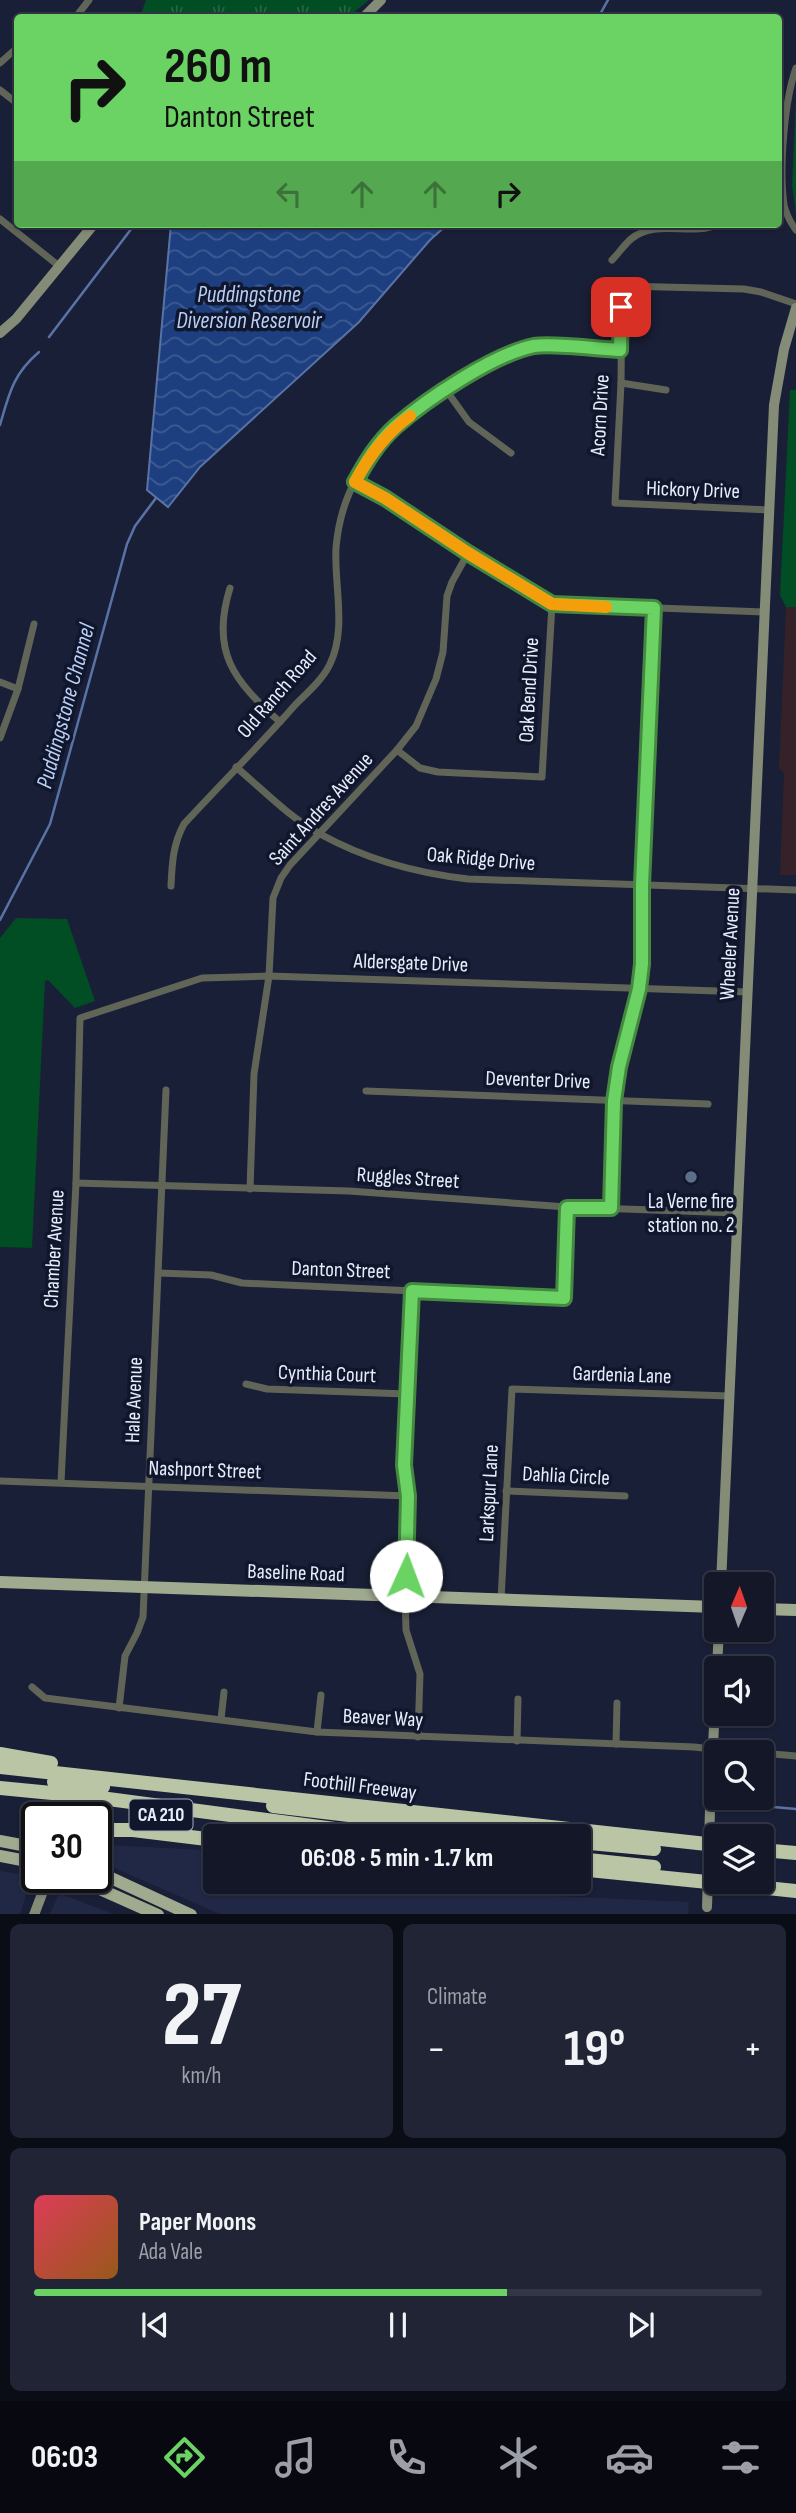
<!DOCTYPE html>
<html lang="en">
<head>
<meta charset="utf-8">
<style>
	body { margin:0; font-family:"Sofia Sans Condensed",sans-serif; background:#202434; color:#f1f3f6; height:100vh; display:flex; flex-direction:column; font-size:26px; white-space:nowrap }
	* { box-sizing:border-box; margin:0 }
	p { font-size:23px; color:#9d9fa8 }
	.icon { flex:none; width:38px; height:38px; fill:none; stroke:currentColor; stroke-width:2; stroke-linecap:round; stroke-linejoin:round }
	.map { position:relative; height:1914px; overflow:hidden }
	.drawer { display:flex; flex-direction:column; gap:10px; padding:10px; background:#0a0d16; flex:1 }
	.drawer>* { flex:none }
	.guide { position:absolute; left:14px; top:14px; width:768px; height:214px; border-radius:7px; box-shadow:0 2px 5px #0004,0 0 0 2px #323645; background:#6ad364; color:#111; overflow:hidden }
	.needle { width:46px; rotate:2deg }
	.controls { position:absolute; left:704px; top:1572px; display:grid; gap:14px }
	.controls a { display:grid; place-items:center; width:70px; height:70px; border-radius:7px; background:#131728; box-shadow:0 2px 5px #0004,0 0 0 2px #323645; font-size:35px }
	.speed { position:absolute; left:21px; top:1802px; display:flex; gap:14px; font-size:35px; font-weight:700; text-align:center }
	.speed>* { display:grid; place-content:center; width:91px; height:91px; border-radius:50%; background:#131728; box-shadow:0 2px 5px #0004,0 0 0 2px #323645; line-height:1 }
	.speed .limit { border:4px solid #111; border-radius:10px; background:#fff; color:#111 }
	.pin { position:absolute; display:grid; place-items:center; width:60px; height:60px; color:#fff; margin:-30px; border-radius:14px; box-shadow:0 4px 10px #0006 }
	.me { position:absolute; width:77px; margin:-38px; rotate:2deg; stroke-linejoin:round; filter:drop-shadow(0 0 5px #0008) }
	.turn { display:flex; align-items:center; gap:24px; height:147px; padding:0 35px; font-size:32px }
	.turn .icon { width:91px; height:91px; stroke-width:2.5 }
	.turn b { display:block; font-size:49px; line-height:60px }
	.lanes { display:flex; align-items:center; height:66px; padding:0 35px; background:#0003; justify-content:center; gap:35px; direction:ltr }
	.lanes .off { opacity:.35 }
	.big { font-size:52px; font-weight:700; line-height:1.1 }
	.drawer .tile { flex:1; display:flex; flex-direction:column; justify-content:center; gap:10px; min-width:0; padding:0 24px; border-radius:10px; background:#202434 }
	.drawer .dial { align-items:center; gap:0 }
	.dial b { font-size:91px; line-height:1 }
	.song { display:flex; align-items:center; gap:21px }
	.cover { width:84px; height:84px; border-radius:10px; background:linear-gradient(135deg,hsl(350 70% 55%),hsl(30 70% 35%)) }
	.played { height:7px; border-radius:4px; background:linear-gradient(90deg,#6ad364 65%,#323645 65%) }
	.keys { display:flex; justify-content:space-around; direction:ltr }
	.heat { display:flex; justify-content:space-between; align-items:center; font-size:38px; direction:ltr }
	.drawer .tiles { flex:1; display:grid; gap:10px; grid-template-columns:1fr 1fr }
	.tile:last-child { grid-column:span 2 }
	.trip { position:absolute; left:203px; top:1824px; width:388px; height:70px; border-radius:7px; background:#131728; box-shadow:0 2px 5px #0004,0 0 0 2px #323645; font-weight:700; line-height:70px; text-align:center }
	.tab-bar { display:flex; height:112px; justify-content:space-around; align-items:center; background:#080910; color:#9d9fa8 }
	.tab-bar .icon { width:49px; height:49px }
	.tab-bar .current { color:#6ad364 }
	.tab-bar b { font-size:32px; color:#f1f3f6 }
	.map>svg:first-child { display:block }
	.built { fill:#212845 }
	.education { fill:#342228 }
	.grass { fill:url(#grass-tufts) }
	.green { fill:#014d24 }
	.water { fill:url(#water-waves); stroke:#5a73a6; stroke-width:2 }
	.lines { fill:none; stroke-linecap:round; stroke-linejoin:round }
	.stream { stroke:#5a73a6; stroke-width:2.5 }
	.street { stroke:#606558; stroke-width:7 }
	.secondary { stroke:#848c77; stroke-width:10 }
	.primary { stroke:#a0aa8f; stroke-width:12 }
	.highway { stroke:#b9c5a5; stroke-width:14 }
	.secondary-bridge { stroke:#848c77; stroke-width:10 }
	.route-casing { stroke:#458941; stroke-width:18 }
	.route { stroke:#6ad364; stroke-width:12 }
	.slow { stroke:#f59e0b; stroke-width:12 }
	.service-dot { fill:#5c6f8a; stroke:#10162c; stroke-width:2.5 }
	.labels { text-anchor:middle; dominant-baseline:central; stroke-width:7; stroke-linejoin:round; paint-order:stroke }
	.shield { fill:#10162c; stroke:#a7acbf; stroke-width:2 }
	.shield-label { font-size:19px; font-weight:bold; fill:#e8edfe }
	.street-label { font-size:21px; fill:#e8edfe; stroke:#10162c }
	.poi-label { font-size:21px; fill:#e8edfe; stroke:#10162c }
	.water-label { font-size:23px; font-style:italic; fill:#bacff6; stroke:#10162c }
</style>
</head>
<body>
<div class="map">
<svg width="796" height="1915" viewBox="0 0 796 1915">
	<defs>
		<pattern id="grass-tufts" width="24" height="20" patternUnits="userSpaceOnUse" patternTransform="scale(1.75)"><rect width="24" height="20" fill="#014d24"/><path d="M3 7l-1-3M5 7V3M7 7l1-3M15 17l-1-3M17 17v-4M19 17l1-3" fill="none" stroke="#266745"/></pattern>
		<pattern id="water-waves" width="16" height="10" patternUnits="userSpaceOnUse" patternTransform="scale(1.75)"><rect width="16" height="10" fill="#1d3f80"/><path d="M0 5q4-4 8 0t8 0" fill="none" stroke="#3e5b93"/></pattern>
	</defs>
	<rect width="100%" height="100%" fill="#191f36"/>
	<g class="built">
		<path d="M107,1845L204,1850L205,1855L215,1856V1881H413L556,1896L689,1902L688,1914H220L96,1860V1849Z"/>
		<path d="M0,1871L26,1875L30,1883L20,1914H0Z"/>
		<path d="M59,1893L113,1914H50Z"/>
	</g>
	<path class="education" d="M786,607H796V875H780L784,773L779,768Z"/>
	<path class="grass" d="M146,0H369L348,17H140Z"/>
	<g class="green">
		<path d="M796,101V213L792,186Z"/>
		<path d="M790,390H796V607H786L780,595Z"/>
		<path d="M16,918L67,919L95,1001L75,1008L48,980L45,981L32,1248L0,1247V938Z"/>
	</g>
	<path class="water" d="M171,224H448L430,240L359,322L200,467L168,507L147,490Z"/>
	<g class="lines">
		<g class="stream">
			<path d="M598,18L608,0"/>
			<path d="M49,337L135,224"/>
			<path d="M0,425C9,394 13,374 39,352"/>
			<path d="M0,920L50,824L127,544L135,526L156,498"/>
			<path d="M729,1803L796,1809"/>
		</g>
		<g class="street">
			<path d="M75,18L89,0"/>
			<path d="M0,63L18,47"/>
			<path d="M796,68C784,102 779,169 784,205C786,214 791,223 796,230"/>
			<path d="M0,90L18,104"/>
			<path d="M0,219L59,266"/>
			<path d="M612,260C618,254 624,245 631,239C656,218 691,237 719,224"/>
			<path d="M621,383L666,390"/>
			<path d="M446,390L469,422L511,453"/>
			<path d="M355,482L385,498L468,553L552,604L764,612"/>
			<path d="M770,510L615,503L621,383L622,286L744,289L761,292L796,304"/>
			<path d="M230,588C210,652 234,681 280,722"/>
			<path d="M0,682L18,689"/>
			<path d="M0,738L18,689L34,624"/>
			<path d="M397,750L420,768L438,772L542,777L552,604"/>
			<path d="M236,767C263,790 289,817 320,834C367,860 416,873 468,879L796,890"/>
			<path d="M171,886C172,863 173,844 184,824C221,784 260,745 296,704C308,692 323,679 330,664C347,629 334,586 336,548C343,463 400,417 469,377C489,364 511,350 535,346C557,343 597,349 620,350"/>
			<path d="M366,1091L708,1104"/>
			<path d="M76,1183L349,1191L567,1207L738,1213"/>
			<path d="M250,1189L254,1074L269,976L273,898L281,878L290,865L397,750L416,726L436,679L443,652L447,596L452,582L468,553"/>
			<path d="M611,1208L614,1101L619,1067L639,989L643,949L642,885L654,608"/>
			<path d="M159,1273L211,1275L242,1283L563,1298L567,1207"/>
			<path d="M412,1291L404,1465L408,1496L405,1596L406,1630L420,1674L418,1737"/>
			<path d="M246,1384L267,1389L407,1394"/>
			<path d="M0,1481L408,1496"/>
			<path d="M61,1482L76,1183L80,1018L202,978L269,976L747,992"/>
			<path d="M506,1491L625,1496"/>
			<path d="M501,1600L512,1389L730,1396"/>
			<path d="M32,1687L45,1698L317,1732L694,1747L739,1752"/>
			<path d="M119,1708L125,1656L137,1633L143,1617L166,1090"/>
			<path d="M221,1719L224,1692"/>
			<path d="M317,1732L321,1695"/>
			<path d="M517,1741L518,1699"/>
			<path d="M616,1744L617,1703"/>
			<path d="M761,1753L796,1756"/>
		</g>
		<g class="secondary">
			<path d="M363,18L381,0"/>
			<path d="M0,333L16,319L94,224"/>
			<path d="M721,1584L774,405L784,349L796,308"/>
			<path d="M717,1668L719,1629"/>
			<path d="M710,1810L716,1684"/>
			<path d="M34,1915L48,1878"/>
		</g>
		<g class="primary">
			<path d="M0,1582L716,1607"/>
			<path d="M761,1609L796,1610"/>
			<path d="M0,1841L37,1848"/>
			<path d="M0,1856L37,1863"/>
			<path d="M96,1871L191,1915"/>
			<path d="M75,1878L158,1915"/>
		</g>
		<g class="highway">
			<path d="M0,1754L51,1763"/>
			<path d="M0,1767L716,1845"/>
			<path d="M54,1782L103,1787"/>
			<path d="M0,1788L93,1797L388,1836"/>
			<path d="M273,1806L525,1836"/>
			<path d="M96,1830H133L215,1840"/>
			<path d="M579,1842L654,1849"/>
			<path d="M761,1850L796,1853"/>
			<path d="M579,1859L654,1867"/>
			<path d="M579,1869L796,1891"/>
		</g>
		<path class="secondary-bridge" d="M707,1907L710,1810"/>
	</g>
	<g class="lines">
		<g class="route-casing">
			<path id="route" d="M406,1576L408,1496L404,1465L412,1291L564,1298L567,1208H611L614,1101L619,1067L639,989L642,964V885L654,608L552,604L468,553L385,498L355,482C366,462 378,442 396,426C427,399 494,354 534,346C554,343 597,349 620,350L621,307"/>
		</g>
		<use href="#route" class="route"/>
		<path class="slow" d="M410,416C385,434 369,456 355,482L385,498L468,553L552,604L606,607"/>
	</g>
	<circle class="service-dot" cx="691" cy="1177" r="7"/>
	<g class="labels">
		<rect class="shield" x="129.5" y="1799.5" width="63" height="31" rx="5"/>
		<g class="shield-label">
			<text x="161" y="1815">CA 210</text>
		</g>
		<g class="street-label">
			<text transform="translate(600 415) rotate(-87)">Acorn Drive</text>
			<text transform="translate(693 490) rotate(2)">Hickory Drive</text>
			<text transform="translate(529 690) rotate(-87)">Oak Bend Drive</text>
			<text transform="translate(277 694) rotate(-49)">Old Ranch Road</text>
			<text transform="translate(321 809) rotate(-48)">Saint Andres Avenue</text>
			<text transform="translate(481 859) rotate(5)">Oak Ridge Drive</text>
			<text transform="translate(730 944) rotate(-87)">Wheeler Avenue</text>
			<text transform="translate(411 963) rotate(2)">Aldersgate Drive</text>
			<text transform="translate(538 1080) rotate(2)">Deventer Drive</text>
			<text transform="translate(408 1178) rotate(4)">Ruggles Street</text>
			<text transform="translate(54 1249) rotate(-87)">Chamber Avenue</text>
			<text transform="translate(341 1270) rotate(2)">Danton Street</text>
			<text transform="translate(327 1374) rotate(2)">Cynthia Court</text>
			<text transform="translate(622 1375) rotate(2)">Gardenia Lane</text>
			<text transform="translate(134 1400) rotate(-88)">Hale Avenue</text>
			<text transform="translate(205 1470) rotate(2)">Nashport Street</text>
			<text transform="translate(566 1476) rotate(3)">Dahlia Circle</text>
			<text transform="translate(489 1493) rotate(-87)">Larkspur Lane</text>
			<text transform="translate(296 1573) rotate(2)">Baseline Road</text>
			<text transform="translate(383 1718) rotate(3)">Beaver Way</text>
			<text transform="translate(360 1786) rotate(7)">Foothill Freeway</text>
		</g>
		<g class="poi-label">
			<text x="691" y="1201">La Verne fire<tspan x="691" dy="24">station no. 2</tspan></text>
		</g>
		<g class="water-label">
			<text x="249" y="295">Puddingstone<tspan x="249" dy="26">Diversion Reservoir</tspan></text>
			<text transform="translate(66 706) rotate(-75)">Puddingstone Channel</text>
		</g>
	</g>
</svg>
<div class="controls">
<a><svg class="needle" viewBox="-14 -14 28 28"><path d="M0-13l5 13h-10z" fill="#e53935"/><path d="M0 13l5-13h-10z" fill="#9d9fa8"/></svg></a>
<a><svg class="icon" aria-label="sound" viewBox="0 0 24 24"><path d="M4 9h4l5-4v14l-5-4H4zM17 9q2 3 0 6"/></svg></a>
<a><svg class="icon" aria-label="search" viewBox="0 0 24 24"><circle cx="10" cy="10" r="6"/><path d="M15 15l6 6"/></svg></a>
<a><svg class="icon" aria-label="layers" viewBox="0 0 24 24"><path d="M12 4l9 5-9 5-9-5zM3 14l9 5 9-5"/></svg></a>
</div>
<div class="speed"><div class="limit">30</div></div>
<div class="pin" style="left:621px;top:307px;background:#d93025"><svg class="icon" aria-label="arrive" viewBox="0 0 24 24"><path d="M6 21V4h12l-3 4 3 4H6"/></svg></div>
<svg class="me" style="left:406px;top:1576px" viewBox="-20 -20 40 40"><circle r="19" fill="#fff"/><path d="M0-13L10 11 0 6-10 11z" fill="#6ad364"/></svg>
<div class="trip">06:08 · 5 min · 1.7 km</div>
<div class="guide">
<div class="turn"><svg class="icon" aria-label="right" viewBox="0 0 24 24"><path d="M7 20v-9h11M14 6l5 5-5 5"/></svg><div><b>260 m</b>Danton Street</div></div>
<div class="lanes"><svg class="icon off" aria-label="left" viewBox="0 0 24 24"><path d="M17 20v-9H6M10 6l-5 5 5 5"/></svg><svg class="icon off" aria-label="ahead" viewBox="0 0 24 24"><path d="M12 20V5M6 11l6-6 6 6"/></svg><svg class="icon off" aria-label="ahead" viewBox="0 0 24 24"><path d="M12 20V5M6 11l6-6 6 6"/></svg><svg class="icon" aria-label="right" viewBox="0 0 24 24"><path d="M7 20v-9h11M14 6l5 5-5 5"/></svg></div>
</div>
</div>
<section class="drawer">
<div class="tiles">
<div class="tile dial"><b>27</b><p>km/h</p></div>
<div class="tile"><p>Climate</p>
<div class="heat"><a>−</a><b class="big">19°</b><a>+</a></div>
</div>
<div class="tile">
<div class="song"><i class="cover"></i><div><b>Paper Moons</b><p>Ada Vale</p></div></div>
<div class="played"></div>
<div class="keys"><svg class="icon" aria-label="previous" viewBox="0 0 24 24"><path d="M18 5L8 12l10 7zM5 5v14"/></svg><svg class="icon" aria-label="pause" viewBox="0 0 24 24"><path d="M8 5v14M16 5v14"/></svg><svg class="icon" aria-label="next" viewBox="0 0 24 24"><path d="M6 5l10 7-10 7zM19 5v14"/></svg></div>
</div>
</div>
</section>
<nav class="tab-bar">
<b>06:03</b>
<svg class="icon current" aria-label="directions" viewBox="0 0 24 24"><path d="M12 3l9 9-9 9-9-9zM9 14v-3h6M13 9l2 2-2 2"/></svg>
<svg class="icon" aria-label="music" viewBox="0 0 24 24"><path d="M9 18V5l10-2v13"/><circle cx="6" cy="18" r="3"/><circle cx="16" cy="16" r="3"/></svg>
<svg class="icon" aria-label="phone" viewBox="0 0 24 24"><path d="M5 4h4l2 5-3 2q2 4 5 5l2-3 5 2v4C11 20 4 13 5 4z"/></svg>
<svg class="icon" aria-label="climate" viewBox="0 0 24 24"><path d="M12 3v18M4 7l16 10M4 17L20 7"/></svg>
<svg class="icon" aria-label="car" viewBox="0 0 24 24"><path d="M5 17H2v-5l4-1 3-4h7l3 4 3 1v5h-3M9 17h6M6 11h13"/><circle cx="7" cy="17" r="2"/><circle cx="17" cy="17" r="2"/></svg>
<svg class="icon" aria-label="filters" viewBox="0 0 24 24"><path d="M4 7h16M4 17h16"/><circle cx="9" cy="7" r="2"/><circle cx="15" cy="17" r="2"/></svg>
</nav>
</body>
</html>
